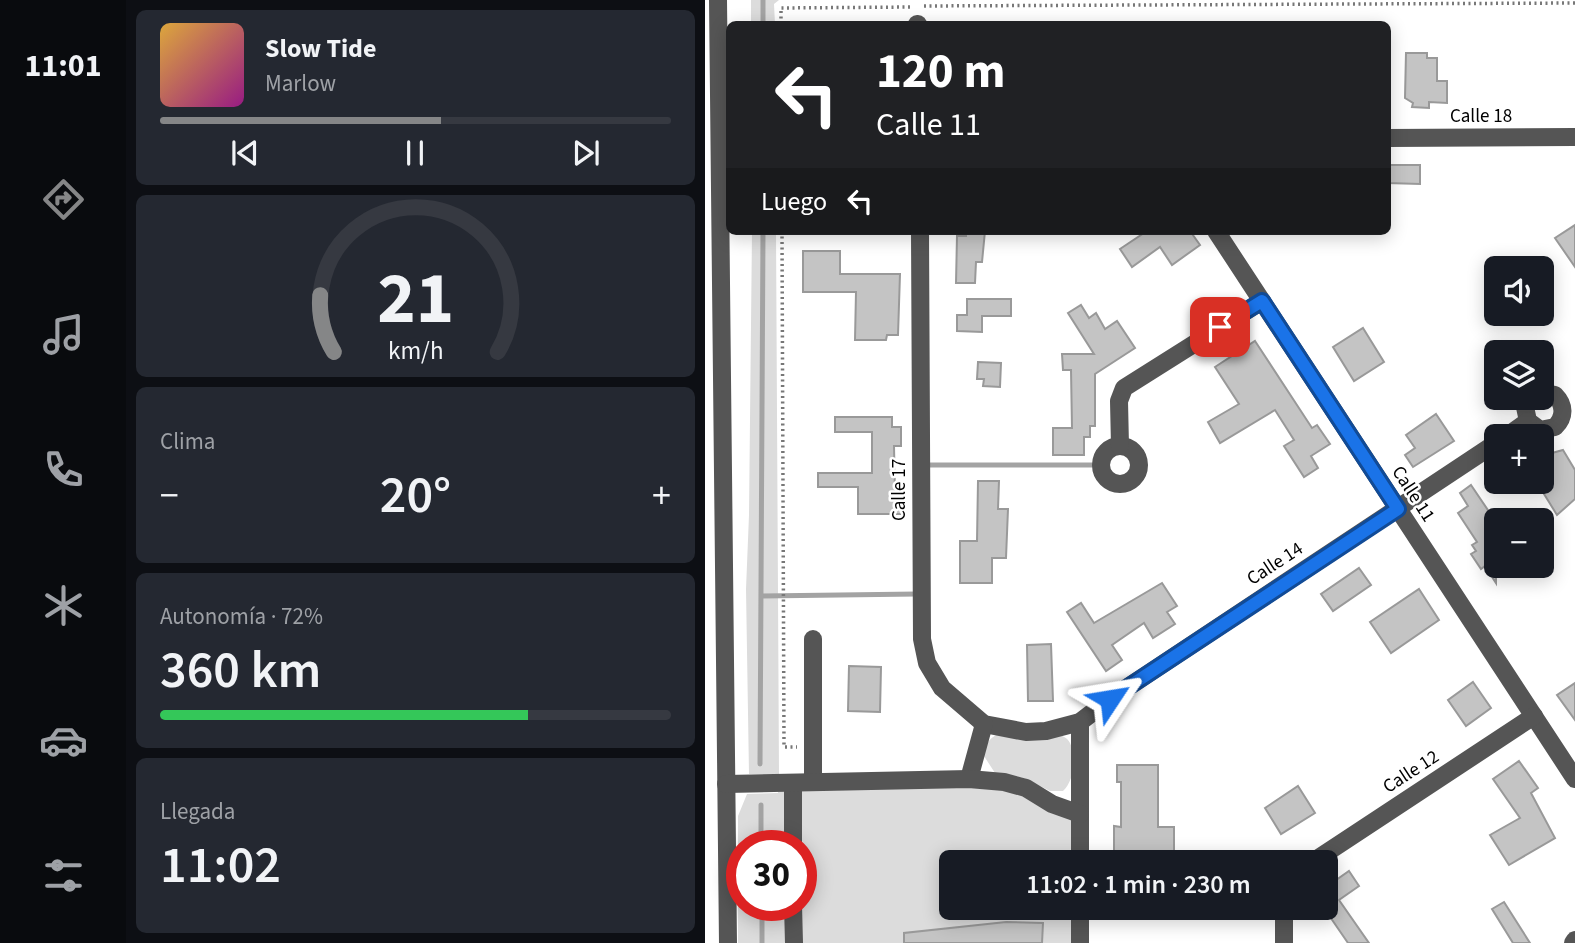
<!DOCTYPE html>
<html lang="es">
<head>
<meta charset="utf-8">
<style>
	body { margin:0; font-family:"Source Sans 3",sans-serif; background:#242831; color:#f1f3f6; height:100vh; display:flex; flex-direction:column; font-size:26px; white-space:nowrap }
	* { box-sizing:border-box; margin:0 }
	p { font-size:23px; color:#9ea1a6 }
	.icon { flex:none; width:38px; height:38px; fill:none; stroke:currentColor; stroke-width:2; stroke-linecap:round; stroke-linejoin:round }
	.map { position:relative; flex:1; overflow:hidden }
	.drawer { display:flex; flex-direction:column; gap:10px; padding:10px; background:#0d0f14; width:579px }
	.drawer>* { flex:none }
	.guide { position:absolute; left:21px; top:21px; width:665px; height:214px; border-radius:10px; box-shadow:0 4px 18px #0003; background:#202124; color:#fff; overflow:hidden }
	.fabs { position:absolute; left:779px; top:256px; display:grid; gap:14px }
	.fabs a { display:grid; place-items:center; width:70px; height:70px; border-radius:10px; background:#171b24; box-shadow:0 4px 18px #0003; font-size:35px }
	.speed { position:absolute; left:21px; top:830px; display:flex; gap:14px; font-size:35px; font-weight:700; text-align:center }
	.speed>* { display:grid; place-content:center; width:91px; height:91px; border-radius:50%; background:#171b24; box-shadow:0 4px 18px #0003; line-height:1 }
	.speed .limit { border:10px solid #d22; background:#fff; color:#111 }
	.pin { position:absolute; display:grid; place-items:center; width:60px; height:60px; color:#fff; margin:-30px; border-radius:14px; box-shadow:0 4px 10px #0006 }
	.me { position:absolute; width:77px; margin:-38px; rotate:57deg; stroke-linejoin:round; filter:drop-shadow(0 0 5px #0008) }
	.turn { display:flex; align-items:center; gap:24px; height:147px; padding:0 35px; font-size:32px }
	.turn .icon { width:91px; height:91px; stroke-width:2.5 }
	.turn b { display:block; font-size:49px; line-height:60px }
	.then { display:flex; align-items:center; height:66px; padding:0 35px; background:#0003; gap:14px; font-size:26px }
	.big { font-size:52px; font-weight:600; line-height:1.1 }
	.drawer .widget { flex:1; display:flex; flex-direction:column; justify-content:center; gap:10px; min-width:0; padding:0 24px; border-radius:10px; background:#242831 }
	.drawer .dial { align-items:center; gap:0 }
	.dial svg { height:182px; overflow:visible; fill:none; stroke:#363941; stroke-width:7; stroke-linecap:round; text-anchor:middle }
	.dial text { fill:#f1f3f6; stroke:none }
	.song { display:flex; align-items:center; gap:21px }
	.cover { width:84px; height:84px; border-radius:10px; background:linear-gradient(135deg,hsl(40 70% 55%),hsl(310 70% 35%)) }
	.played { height:7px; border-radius:4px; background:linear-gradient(90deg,#858687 55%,#363941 55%) }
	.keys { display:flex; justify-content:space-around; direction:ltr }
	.heat { display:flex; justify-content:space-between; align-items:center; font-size:38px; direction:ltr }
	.charge { height:10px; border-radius:5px; background:linear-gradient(90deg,#34c759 72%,#363941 0) }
	.trip { position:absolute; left:234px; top:850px; width:399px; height:70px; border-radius:10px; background:#171b24; box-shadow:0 4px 18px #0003; font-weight:600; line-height:70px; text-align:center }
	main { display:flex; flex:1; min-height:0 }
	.tabs { display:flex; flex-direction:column; width:126px; justify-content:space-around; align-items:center; background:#090b0e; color:#9ea1a6 }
	.tabs .icon { width:49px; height:49px }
	.tabs .current { color:#858687 }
	.tabs b { font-size:32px; color:#f1f3f6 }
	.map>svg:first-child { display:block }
	.green { fill:#dcdcdc; fill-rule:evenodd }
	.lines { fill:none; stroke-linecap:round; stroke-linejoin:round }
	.stream { stroke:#a3a3a3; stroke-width:5 }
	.building { fill:#c4c4c4; stroke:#999; stroke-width:2 }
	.path { stroke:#777; stroke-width:3.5; stroke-dasharray:2 3.5; stroke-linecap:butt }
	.minor { stroke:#555; stroke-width:18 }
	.route-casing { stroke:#114b97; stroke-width:18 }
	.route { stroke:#1a73e8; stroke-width:12 }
	.labels { text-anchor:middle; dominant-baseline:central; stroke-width:5; stroke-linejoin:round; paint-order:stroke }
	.street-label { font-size:19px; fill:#000; stroke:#fff }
</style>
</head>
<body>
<main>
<nav class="tabs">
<b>11:01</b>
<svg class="icon current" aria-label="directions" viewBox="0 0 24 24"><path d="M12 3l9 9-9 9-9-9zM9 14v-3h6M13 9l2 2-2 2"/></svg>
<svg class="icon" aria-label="music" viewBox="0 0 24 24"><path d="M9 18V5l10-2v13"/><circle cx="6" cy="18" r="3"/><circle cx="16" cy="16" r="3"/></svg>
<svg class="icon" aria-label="phone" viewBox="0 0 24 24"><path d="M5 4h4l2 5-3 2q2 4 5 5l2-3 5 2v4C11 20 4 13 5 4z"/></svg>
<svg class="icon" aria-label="climate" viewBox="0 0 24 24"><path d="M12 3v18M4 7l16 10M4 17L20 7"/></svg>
<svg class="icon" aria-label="car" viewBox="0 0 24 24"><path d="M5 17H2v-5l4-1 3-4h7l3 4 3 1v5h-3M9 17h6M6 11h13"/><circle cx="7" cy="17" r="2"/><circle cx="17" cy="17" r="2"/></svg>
<svg class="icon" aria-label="filters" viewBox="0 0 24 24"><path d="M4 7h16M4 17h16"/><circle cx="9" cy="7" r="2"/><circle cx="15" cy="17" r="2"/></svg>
</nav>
<section class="drawer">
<div class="widget">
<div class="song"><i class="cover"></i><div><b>Slow Tide</b><p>Marlow</p></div></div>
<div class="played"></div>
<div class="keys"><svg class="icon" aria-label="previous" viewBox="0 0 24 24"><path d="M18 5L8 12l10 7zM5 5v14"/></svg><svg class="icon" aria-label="pause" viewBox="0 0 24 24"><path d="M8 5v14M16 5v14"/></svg><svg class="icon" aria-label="next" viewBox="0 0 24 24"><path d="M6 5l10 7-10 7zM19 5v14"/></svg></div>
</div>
<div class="widget dial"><svg viewBox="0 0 100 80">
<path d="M14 69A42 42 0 1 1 86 69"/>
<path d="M14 69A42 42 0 0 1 8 44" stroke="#858687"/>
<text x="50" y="56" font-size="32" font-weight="700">21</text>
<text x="50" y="72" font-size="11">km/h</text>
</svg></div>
<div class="widget"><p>Clima</p>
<div class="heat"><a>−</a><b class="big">20°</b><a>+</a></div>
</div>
<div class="widget"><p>Autonomía · 72%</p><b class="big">360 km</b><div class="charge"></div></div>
<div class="widget"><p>Llegada</p><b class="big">11:02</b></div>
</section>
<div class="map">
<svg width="870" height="943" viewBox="0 0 870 943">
	<rect width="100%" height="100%" fill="#fff"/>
	<g class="green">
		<path d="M46,0H74L69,4L70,24H46Z"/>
		<path d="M47,231H71L74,775L44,774L41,589L44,515Z"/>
		<path d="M351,733C357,736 362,737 365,743C372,757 369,781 358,791H345L319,778L290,773L279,756C280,745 283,739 293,734Z"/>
		<path d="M264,779L375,814V863H247V908H375V943H33V816L42,794L73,793V783ZM37,845H96V905H37Z"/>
	</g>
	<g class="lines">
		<g class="stream">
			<path d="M58,24V0"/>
			<path d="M219,465H391"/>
			<path d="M57,596L212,594"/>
			<path d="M55,764L58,231"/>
			<path d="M56,805V845"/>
			<path d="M57,905V943"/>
		</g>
	</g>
	<g class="building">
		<path d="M701,53H722V58H732V81H742V103L724,102V108L707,107L708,103L700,98Z"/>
		<path d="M682,165H715V184L682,183Z"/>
		<path d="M870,225V267L850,238Z"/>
		<path d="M261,231H280L277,262H271L270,283H251L252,236H261Z"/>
		<path d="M442,231H485L495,245L467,265L455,247L427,267L415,249Z"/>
		<path d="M98,251H135V274H195L193,335H182L181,340H150L151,292H98Z"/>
		<path d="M262,299H306V316H277V332L252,331V315H262Z"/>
		<path d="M376,305L384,318L391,313L400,329L412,321L430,348L390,374V426H385V437H379V455H348V428H367L366,370H358L357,354H389L363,313Z"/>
		<path d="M658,328L679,362L649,381L628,347Z"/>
		<path d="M550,341L607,428L612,425L625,444L606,456L613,468L599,477L579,446L589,440L570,410L515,443L503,422L534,404L510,367Z"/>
		<path d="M273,362L296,363L295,387L278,386L279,379H272Z"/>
		<path d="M731,414L749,441L708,467L700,455L710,448L701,435Z"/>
		<path d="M130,417H187V427H196V446H189L190,494H199V514H153V487H113V473H167V432H130Z"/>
		<path d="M858,450L870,470V499L852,515L831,481H836V456Z"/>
		<path d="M273,481H294L293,509H303L301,558H287V583H255V541H272Z"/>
		<path d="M766,485L791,522V583L780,566L776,569L766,554L771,551L767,545L772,542L753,513L763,506L755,493Z"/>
		<path d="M654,568L666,585L628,611L616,594Z"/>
		<path d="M457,583L472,606L462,612L470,624L448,638L439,623L407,645L417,660L401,671L362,612L376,603L389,623Z"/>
		<path d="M714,589L734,620L686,653L665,622Z"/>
		<path d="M346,644L348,701H323L322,645Z"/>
		<path d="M144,666L176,667L175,712L143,711Z"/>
		<path d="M768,682L786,708L761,726L743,700Z"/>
		<path d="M870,683V720L852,695Z"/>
		<path d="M814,761L833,788L826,793L850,838L804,865L785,835L815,818L788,779Z"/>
		<path d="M412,765H453V827H469V851H460L459,863H409V826L416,827V782H412Z"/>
		<path d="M593,786L610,813L576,834L560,808Z"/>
		<path d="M644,871L654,886L634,900L664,943H643L621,911V882L624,885Z"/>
		<path d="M799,902L825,943H808L787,909Z"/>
		<path d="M301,922L338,923L337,943H199V933Z"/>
	</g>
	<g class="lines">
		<g class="path">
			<path d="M219,6L870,3"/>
			<path d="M76,24V8L208,7"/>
			<path d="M77,231L79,747H92"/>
		</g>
		<g class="minor">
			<path d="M13,0L23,943"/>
			<path d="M212,24H213"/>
			<path d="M682,138L870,137"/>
			<path d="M215,231L217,639L222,663L237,688L279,724L321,732L341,731L375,722L405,699L791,443"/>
			<path d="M511,231L870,779"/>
			<path d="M826,397L820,407L823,421L835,430L850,427C860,417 860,405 850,395L836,392"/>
			<path d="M802,436L823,421"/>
			<circle cx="415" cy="465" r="19"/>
			<path d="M415,446L414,401L419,388L557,301"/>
			<path d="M108,639V782"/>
			<path d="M375,722V863"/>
			<path d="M264,779L279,724"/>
			<path d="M88,783V845"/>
			<path d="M21,784L264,779L299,782L321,788L347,804L375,814"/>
			<path d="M606,863L829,716"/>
			<path d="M88,905L89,943"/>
			<path d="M375,908V943"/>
			<path d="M579,908V943"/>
			<path d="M868,943L870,940"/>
		</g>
	</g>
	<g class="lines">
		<g class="route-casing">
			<path id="route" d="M405,699L693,509L557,301L515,327"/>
		</g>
		<use href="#route" class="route"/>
	</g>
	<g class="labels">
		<g class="street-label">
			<text x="776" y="116">Calle 18</text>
			<text transform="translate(194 490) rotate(-90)">Calle 17</text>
			<text transform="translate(708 494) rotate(57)">Calle 11</text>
			<text transform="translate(570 564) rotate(-33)">Calle 14</text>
			<text transform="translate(706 772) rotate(-33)">Calle 12</text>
		</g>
	</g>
</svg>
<div class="fabs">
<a><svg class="icon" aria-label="sound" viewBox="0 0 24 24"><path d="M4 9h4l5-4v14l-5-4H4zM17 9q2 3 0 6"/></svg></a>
<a><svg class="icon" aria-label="layers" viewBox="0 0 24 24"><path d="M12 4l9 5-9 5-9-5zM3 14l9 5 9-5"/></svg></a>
<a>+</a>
<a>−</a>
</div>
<div class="speed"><div class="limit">30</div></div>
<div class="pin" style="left:515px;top:327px;background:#d93025"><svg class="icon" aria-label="arrive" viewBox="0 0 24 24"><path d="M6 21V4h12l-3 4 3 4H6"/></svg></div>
<svg class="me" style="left:405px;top:699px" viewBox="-20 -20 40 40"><path d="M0-17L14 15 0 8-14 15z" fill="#1a73e8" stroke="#fff" stroke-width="4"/></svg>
<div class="trip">11:02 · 1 min · 230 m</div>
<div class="guide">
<div class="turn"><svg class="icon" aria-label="left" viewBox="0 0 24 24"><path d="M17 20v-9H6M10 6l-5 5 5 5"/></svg><div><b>120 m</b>Calle 11</div></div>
<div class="then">Luego<svg class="icon" aria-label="left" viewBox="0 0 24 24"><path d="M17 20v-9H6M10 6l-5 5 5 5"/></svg></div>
</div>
</div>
</main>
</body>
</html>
